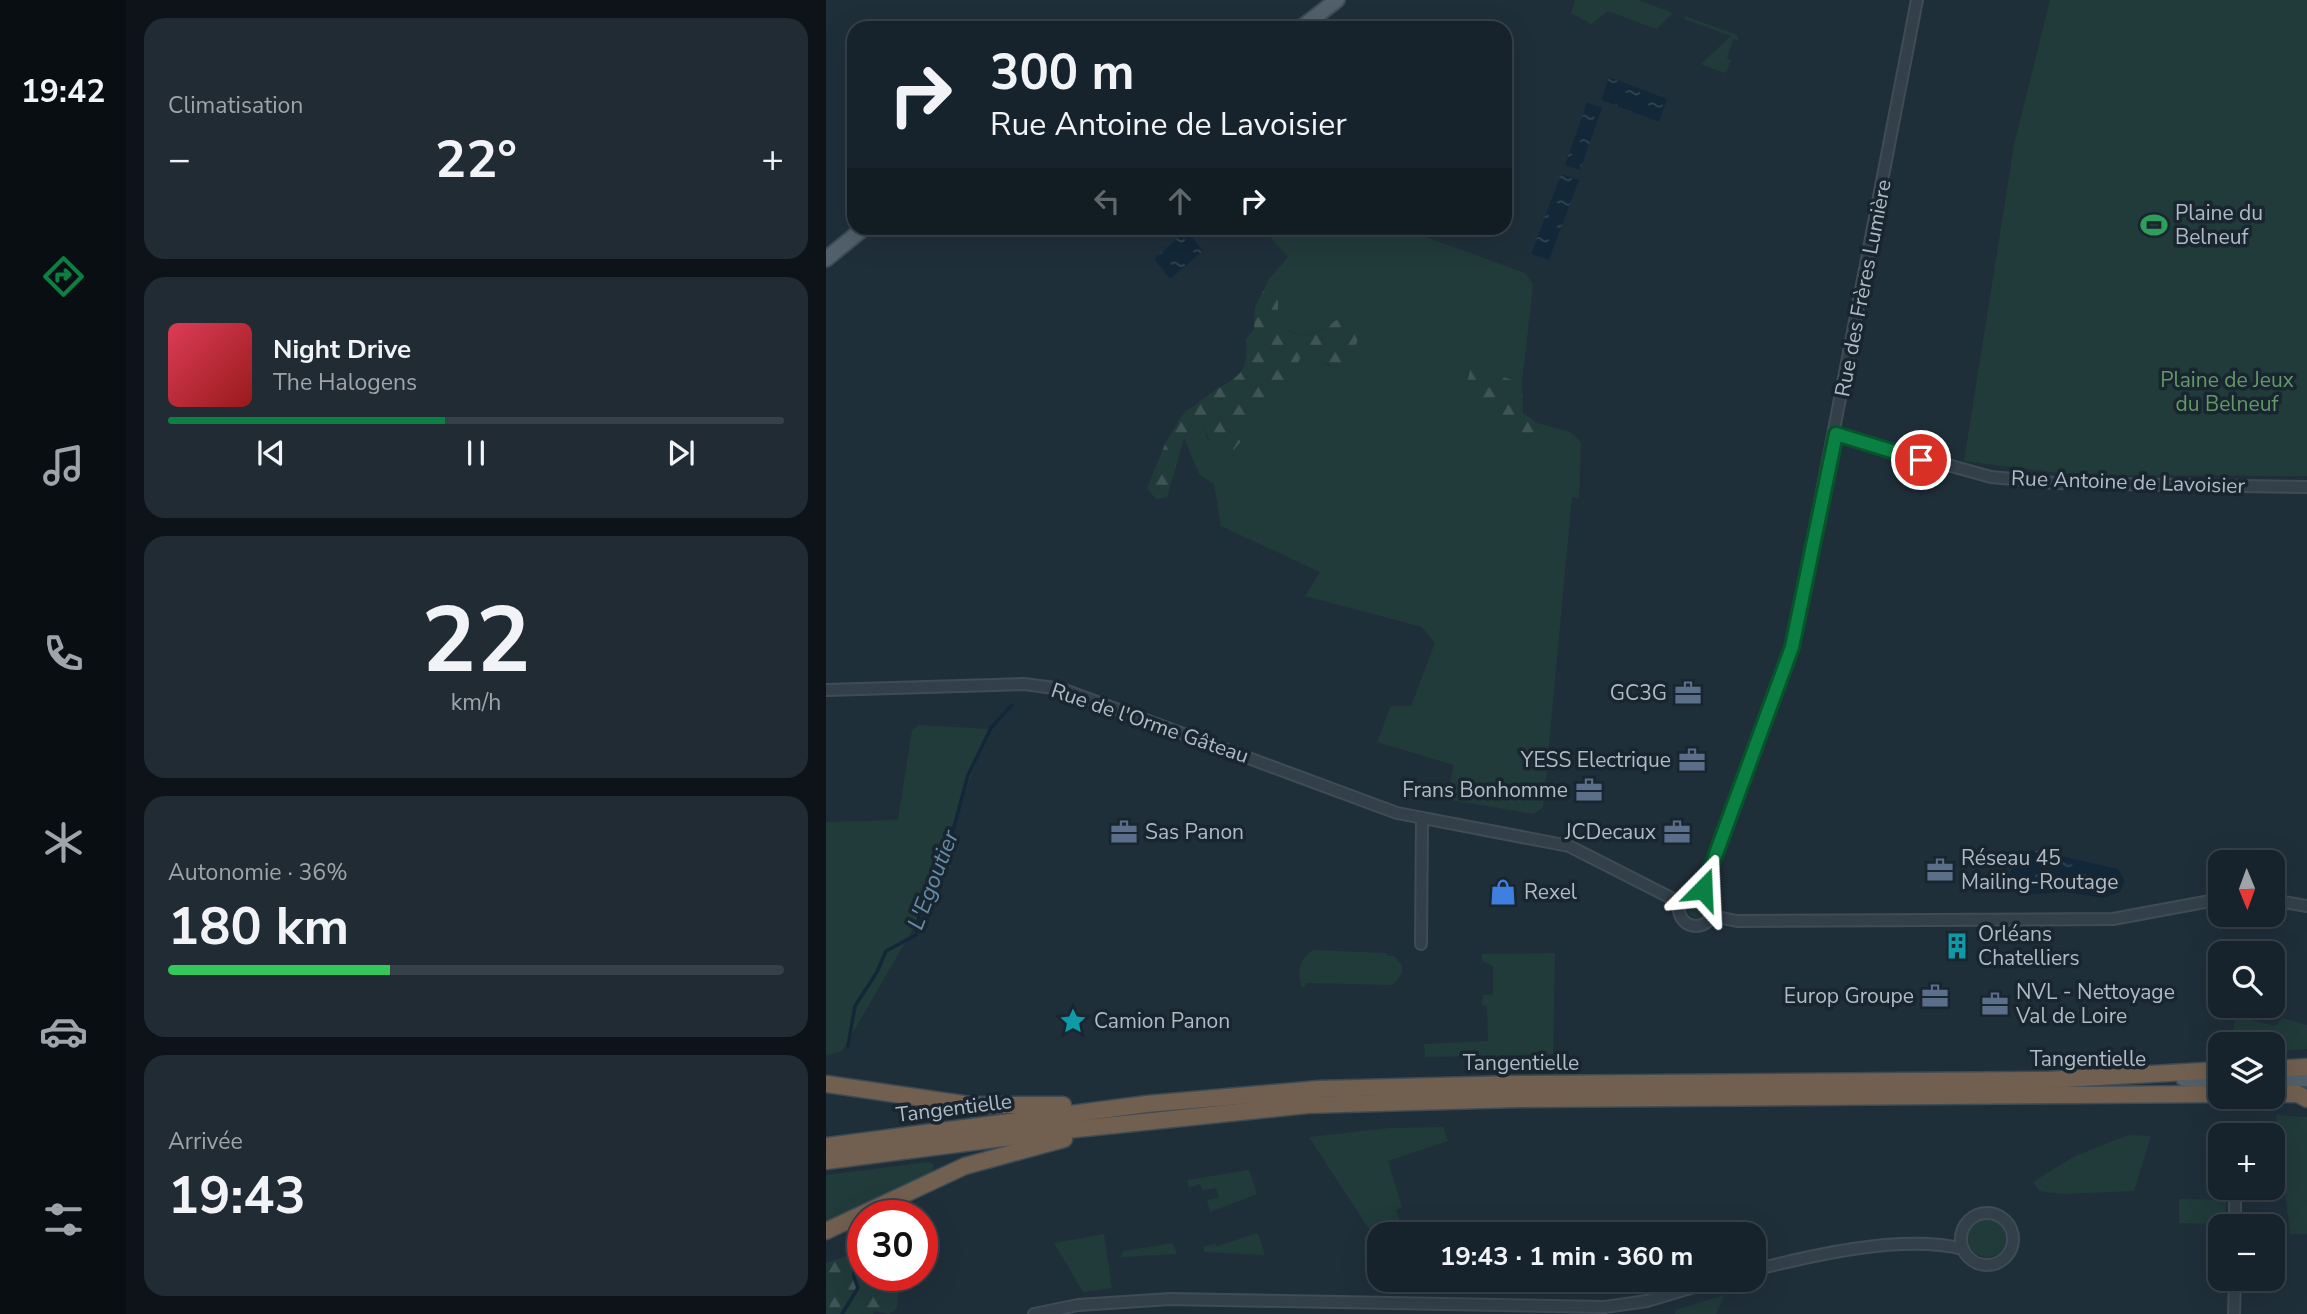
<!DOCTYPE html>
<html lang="fr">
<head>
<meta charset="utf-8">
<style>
	body { margin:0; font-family:"Nunito Sans",sans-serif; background:#202b34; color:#f1f3f6; height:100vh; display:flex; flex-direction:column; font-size:26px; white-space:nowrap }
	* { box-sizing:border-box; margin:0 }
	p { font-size:23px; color:#9ea4a9 }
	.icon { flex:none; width:38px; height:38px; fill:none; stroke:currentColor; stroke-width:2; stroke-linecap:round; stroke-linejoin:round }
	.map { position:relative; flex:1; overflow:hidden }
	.side { display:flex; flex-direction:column; gap:18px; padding:18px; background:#0d1318; width:700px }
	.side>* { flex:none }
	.banner { position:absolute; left:21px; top:21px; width:665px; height:214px; border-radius:21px; box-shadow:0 7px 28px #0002,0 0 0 2px #364048; background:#17232c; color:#f1f3f6; overflow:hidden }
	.needle { width:46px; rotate:179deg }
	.tools { position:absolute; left:1382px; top:850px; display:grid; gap:14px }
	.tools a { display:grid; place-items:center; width:77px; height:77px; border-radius:14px; background:#17232c; box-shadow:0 7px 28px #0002,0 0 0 2px #364048; font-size:35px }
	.speed { position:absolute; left:21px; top:1200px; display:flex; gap:14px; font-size:35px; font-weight:700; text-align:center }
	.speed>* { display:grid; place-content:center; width:91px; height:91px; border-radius:50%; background:#17232c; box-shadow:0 7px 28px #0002,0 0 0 2px #364048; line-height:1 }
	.speed .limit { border:10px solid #d22; background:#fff; color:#111 }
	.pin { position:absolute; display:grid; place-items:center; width:60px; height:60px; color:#fff; margin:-30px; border:4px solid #fff; border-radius:50%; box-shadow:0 2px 7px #0007 }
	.me { position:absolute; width:77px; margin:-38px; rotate:21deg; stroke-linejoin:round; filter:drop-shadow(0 0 5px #0008) }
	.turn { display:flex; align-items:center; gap:24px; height:147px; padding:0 28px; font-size:32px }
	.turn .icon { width:91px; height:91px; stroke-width:2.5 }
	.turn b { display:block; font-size:49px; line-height:60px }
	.lanes { display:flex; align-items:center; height:66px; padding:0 28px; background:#0003; justify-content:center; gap:35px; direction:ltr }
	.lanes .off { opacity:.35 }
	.big { font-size:52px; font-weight:700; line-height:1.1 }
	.side .card { flex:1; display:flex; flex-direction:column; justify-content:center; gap:10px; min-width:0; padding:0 24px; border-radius:21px; background:#202b34 }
	.side .dial { align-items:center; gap:0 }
	.dial b { font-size:91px; line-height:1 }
	.song { display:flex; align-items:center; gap:21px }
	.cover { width:84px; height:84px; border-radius:10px; background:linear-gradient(135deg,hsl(350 70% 55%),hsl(0 70% 35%)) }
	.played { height:7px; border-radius:4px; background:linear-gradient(90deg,#0b8043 45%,#364048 45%) }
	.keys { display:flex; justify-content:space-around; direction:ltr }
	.heat { display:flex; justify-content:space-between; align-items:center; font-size:38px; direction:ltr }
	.charge { height:10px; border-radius:5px; background:linear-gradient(90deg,#34c759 36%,#364048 0) }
	.trip { position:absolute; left:541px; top:1222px; width:399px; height:70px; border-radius:21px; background:#17232c; box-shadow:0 7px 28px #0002,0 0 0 2px #364048; font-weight:700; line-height:70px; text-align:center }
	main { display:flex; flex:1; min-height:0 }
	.menu { display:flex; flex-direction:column; width:126px; justify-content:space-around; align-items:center; background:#090e12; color:#9ea4a9 }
	.menu .icon { width:49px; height:49px }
	.menu .selected { color:#0b8043 }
	.menu b { font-size:32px; color:#f1f3f6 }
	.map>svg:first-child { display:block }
	.green { fill:#213b3a }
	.forest { fill:url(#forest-firs) }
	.water { fill:url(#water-ripples) }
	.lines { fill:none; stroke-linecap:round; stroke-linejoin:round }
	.stream { stroke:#122838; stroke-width:3.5 }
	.minor-casing { stroke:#3f4c57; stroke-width:14 }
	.major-casing { stroke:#3f4c57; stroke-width:18 }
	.highway-casing { stroke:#3e4b55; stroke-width:19 }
	.minor { stroke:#33404a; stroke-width:10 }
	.major { stroke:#51606b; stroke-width:14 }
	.highway { stroke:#715f4f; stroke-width:16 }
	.route-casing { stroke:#07532c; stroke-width:18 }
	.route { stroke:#0b8043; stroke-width:12 }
	.labels { text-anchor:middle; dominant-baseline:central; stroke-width:7; stroke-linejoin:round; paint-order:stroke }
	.poi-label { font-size:21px; fill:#aebbc7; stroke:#19252f; text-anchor:start }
	.street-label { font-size:21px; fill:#aebbc7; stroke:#19252f }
	.park-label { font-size:21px; fill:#639967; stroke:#19252f }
	.water-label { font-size:23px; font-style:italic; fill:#648ca9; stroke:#19252f }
</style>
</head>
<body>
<main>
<nav class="menu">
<b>19:42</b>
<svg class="icon selected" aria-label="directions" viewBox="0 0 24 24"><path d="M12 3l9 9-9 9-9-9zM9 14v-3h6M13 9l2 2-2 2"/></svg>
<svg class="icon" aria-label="music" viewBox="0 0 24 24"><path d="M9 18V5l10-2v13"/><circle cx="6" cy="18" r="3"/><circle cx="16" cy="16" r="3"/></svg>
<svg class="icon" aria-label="phone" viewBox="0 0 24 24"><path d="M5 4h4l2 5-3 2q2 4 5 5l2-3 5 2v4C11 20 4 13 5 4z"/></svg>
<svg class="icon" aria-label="climate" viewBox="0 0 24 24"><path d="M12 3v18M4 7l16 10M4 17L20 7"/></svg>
<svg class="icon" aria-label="car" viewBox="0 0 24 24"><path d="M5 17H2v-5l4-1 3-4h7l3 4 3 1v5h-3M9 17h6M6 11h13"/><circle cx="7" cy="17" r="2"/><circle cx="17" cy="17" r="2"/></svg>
<svg class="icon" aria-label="filters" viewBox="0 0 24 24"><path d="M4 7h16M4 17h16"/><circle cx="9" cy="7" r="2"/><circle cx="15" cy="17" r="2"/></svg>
</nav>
<section class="side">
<div class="card"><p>Climatisation</p>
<div class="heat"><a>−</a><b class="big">22°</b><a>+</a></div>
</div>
<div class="card">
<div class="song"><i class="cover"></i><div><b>Night Drive</b><p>The Halogens</p></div></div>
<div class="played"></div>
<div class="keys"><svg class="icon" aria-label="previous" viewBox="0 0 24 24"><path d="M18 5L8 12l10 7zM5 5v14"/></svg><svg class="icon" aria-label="pause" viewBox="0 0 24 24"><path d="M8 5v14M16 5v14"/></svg><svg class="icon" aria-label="next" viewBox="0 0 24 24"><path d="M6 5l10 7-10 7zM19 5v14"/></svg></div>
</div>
<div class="card dial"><b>22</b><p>km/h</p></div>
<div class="card"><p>Autonomie · 36%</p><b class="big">180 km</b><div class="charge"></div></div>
<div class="card"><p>Arrivée</p><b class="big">19:43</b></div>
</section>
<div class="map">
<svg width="1481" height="1314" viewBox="0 0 1481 1314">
	<defs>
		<pattern id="forest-firs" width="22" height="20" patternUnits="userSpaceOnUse" patternTransform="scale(1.75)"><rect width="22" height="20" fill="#213b3a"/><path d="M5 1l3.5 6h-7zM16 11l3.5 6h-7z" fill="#3f5555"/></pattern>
		<pattern id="water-ripples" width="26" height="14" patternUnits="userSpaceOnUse" patternTransform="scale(1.75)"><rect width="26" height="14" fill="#122838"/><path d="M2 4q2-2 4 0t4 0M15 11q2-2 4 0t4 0" fill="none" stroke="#324553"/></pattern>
	</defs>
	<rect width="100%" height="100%" fill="#1f2f3a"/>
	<g class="green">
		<path d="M749,0H812L847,13L830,29L782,11L765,24L745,13Z"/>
		<path d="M1224,0H1481V476L1250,475L1138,461L1188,145Z"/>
		<path d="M859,16L911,35L913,41L907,39L901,59L905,60L901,71L898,73L875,64L905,36L858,19Z"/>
		<path d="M436,228H575L699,273L707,285L696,383L645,367L712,431L711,423L744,432L755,442L753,498L746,497L717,807L708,814L620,799L628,765L551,742L565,706H585L609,643L596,627L479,596L494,572L395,526L388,484L373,474L358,438L369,419L378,423L381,439L405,453L449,402L478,351L504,366L510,320C490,336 471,342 452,322V301L444,278L462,257Z"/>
		<path d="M93,725L162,729L116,854L127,860L16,1051L0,1056V822L72,820L86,730Z"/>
		<circle cx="871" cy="909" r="9"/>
		<path d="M487,950L560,953L562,956H568L576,966V973L567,985L481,983L476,988C471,972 473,959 487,950Z"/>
		<path d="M729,953L727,1054L599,1057L598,1044L662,1041L661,1006L656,1005L657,995L667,994V966L656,961V954Z"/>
		<path d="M1410,1016L1449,1026L1456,1018L1481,1025V1049L1447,1052V1045H1404Z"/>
		<path d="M1450,1115L1481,1117V1234H1464Z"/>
		<path d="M617,1127L622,1141L562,1161L576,1207L570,1210L574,1223L570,1228L573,1232L543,1229L483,1137L564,1128Z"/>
		<path d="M1302,1135L1325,1136L1308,1191L1238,1194L1213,1191L1207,1182L1247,1157Z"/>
		<path d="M103,1162L108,1165L106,1172L0,1224V1175Z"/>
		<path d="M423,1170L431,1194L384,1212L381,1200L393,1198L390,1188L377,1190L374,1184L363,1188L361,1180Z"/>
		<path d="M1353,1199L1400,1200L1399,1224L1353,1223Z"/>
		<circle cx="1161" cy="1238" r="19"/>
		<path d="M432,1233L439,1255L378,1252V1247L389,1243L391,1246Z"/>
		<path d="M278,1234L286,1288L257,1292L228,1243Z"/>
		<path d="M553,1235V1258H538L539,1236Z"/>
		<path d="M347,1243L351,1254L295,1257L297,1251Z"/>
		<path d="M679,1279H705L704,1293H683Z"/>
		<path d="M898,1295L890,1314H849V1310Z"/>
	</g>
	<g class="forest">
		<path d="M444,278L452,301V322C471,343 491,336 510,320L535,323L527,360C507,372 497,361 478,352L449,402L405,453C387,450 381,440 378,423L369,420L358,438L341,497L330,499L321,488L340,442L359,411C370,407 372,402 381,396C408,377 424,378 420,339L428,329L429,307Z"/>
		<path d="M645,367L696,383L697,413L711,423L712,431L704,438L676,431L638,394Z"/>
		<path d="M37,1251V1276H73L71,1308L63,1314L48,1311L47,1314H0V1263Z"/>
	</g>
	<g class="water">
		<path d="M783,77L841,99L833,122L775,100Z"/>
		<path d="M761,102L776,108L754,170L739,165Z"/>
		<path d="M735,174L753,180L723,260L705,254Z"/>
		<path d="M361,230L377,251L344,279L328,259Z"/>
		<path d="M1210,850L1292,869L1299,881L1294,892L1278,898L1236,892L1199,895L1185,887C1182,867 1188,852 1210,850Z"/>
	</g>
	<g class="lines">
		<g class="stream">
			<path d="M22,1046L29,1006L51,972L60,951L90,935L95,903L118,864L142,775L165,728L186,705"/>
			<path d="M16,1314L32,1288L28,1277L26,1248"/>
		</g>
		<g class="minor-casing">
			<g id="minor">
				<path d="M1010,434L1165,477L1229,483L1481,487"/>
				<path d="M0,690L198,684L236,689L571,813L743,846L855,903"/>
				<circle cx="870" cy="909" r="17"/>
				<path d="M876,893L966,647L1091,0"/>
				<path d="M1447,900L1481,906"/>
				<path d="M886,916L911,921L1287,919L1395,899"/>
				<path d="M595,944L596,819"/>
				<path d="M1409,1188V1227"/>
				<circle cx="1161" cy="1239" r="26"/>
				<path d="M1447,1241H1454"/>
				<path d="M928,1270C987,1255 1077,1234 1137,1249"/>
				<path d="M208,1314L252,1305L344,1299L779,1307L821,1301L894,1279"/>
				<path d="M1408,1314L1409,1279"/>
			</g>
		</g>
		<g class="major-casing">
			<g id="major">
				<path d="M475,28L511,0"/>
				<path d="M0,259L38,228"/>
				<path d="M1358,1079H1395"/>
				<path d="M1447,1079H1481"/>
			</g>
		</g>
		<g class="highway-casing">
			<g id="highway">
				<path d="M1447,1069L1481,1067"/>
				<path d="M0,1084L144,1105H237"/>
				<path d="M1447,1094H1472L1481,1099"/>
				<path d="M0,1146L321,1104L493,1089L691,1084L1221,1080L1395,1070"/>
				<path d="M0,1161L231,1131L481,1105L691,1099L1395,1094"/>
				<path d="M0,1231L139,1166L238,1139"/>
			</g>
		</g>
		<use href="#minor" class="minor"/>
		<use href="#major" class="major"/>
		<use href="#highway" class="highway"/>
	</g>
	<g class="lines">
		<g class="route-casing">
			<path id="route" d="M877,889L966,647L1010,434L1095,460"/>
		</g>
		<use href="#route" class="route"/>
	</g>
	<defs>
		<g id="stadium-bare" transform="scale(2.1)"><path d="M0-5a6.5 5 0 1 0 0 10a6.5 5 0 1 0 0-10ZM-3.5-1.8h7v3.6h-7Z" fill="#2e9e5b" stroke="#19252f" stroke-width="2.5" paint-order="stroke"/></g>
		<g id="office-bare" transform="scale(2.1)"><path d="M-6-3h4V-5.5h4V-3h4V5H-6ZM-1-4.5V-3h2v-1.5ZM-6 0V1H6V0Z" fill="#5c6f8a" stroke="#19252f" stroke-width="2.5" paint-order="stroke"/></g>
		<g id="shop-bare" transform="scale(2.1)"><path d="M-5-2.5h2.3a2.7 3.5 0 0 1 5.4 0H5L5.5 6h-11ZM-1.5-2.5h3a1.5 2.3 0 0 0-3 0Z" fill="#3f7fe0" stroke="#19252f" stroke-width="2.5" paint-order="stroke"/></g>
		<g id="building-bare" transform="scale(2.1)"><path d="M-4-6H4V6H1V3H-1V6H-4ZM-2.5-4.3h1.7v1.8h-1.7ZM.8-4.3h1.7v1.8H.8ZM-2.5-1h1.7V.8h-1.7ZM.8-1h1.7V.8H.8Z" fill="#0f9aa8" stroke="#19252f" stroke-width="2.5" paint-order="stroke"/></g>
		<g id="sight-bare" transform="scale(2.1)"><path d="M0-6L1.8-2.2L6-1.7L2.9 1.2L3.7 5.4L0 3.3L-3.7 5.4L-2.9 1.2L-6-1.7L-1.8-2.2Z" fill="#0f9aa8" stroke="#19252f" stroke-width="2.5" paint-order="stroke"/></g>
	</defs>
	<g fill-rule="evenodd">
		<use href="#stadium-bare" x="1328" y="225"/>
		<use href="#office-bare" x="862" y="693"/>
		<use href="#office-bare" x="866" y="760"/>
		<use href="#office-bare" x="763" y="790"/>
		<use href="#office-bare" x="298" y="832"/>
		<use href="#office-bare" x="851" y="832"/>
		<use href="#office-bare" x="1114" y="870"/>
		<use href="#shop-bare" x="677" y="892"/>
		<use href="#building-bare" x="1131" y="946"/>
		<use href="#office-bare" x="1109" y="996"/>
		<use href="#office-bare" x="1169" y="1004"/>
		<use href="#sight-bare" x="247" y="1021"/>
	</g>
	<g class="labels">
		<g class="poi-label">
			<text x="1349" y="213">Plaine du<tspan x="1349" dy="24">Belneuf</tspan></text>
			<text x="841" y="693" text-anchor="end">GC3G</text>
			<text x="845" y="760" text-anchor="end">YESS Electrique</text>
			<text x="742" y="790" text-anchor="end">Frans Bonhomme</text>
			<text x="319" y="832">Sas Panon</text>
			<text x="830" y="832" text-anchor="end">JCDecaux</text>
			<text x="1135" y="858">Réseau 45<tspan x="1135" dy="24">Mailing-Routage</tspan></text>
			<text x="698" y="892">Rexel</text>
			<text x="1152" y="934">Orléans<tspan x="1152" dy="24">Chatelliers</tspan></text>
			<text x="1190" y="992">NVL - Nettoyage<tspan x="1190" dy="24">Val de Loire</tspan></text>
			<text x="1088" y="996" text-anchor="end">Europ Groupe</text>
			<text x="268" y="1021">Camion Panon</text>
		</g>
		<g class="street-label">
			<text transform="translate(1037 288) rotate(-79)">Rue des Frères Lumière</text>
			<text transform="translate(1302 482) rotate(2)">Rue Antoine de Lavoisier</text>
			<text transform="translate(324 723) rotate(19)">Rue de l'Orme Gâteau</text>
			<text x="1262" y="1059">Tangentielle</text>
			<text x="695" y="1063">Tangentielle</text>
			<text transform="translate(128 1108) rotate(-7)">Tangentielle</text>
		</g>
		<g class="park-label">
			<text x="1401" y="380">Plaine de Jeux<tspan x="1401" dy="24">du Belneuf</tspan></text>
		</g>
		<g class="water-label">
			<text transform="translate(107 880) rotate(-69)">L'Egoutier</text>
		</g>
	</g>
</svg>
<div class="tools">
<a><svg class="needle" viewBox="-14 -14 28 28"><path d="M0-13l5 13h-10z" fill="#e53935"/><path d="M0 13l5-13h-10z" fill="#9ea4a9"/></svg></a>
<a><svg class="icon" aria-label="search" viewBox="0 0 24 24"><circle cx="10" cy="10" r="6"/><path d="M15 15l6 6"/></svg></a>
<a><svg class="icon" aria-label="layers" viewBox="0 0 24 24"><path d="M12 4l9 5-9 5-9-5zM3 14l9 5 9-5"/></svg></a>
<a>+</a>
<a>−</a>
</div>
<div class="speed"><div class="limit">30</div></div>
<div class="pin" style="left:1095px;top:460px;background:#d93025"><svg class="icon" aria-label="arrive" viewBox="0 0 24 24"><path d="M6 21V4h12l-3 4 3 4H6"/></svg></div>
<svg class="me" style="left:877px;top:889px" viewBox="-20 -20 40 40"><path d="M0-17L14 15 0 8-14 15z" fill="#0b8043" stroke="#fff" stroke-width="4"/></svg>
<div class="trip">19:43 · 1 min · 360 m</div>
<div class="banner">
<div class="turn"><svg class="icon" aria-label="right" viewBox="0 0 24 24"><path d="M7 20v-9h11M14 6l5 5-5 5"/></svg><div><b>300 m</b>Rue Antoine de Lavoisier</div></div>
<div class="lanes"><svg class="icon off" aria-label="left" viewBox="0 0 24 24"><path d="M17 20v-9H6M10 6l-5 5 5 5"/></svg><svg class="icon off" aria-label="ahead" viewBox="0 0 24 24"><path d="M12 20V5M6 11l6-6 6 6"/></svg><svg class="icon" aria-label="right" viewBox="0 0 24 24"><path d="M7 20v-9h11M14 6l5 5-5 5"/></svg></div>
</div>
</div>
</main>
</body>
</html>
